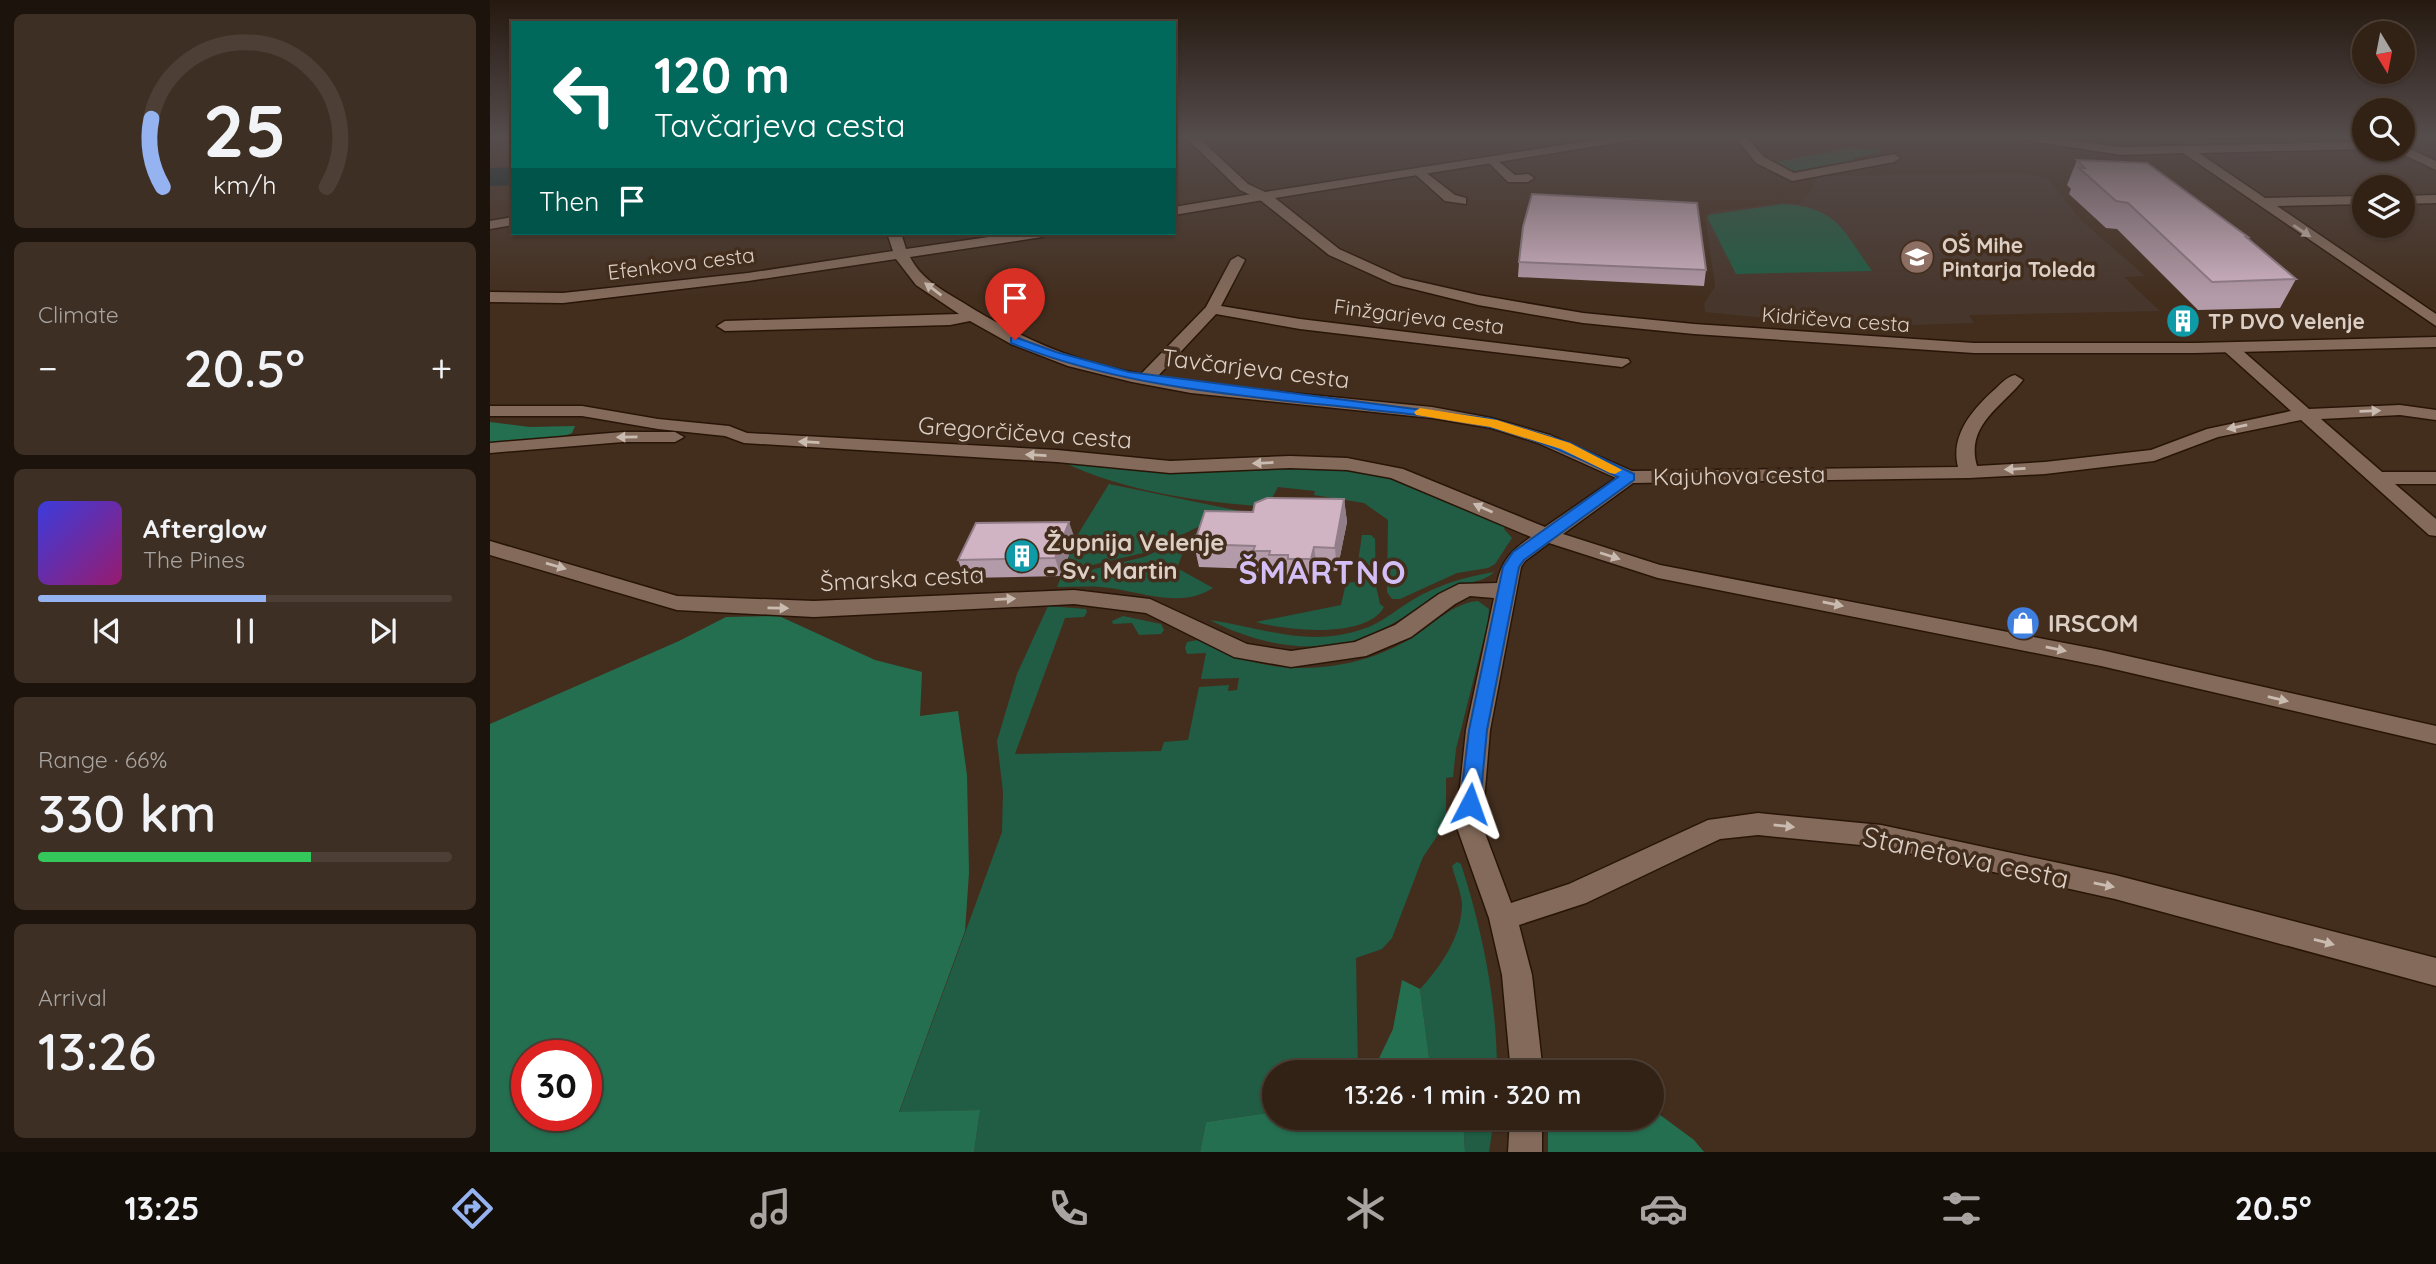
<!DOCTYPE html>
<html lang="en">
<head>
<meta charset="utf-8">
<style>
	body { margin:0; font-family:Quicksand,sans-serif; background:#3d2f23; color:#f1f3f6; height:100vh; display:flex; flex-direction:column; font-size:26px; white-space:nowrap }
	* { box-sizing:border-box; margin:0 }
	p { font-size:23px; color:#a8a4a1 }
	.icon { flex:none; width:38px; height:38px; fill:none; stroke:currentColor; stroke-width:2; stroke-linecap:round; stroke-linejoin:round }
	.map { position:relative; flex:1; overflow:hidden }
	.details { display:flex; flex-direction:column; gap:14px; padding:14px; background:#1c130c; width:490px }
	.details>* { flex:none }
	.banner { position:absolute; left:21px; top:21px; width:665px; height:214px; border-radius:0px; box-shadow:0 2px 5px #0004,0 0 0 2px #4d3f35; background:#00695c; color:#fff; overflow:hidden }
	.needle { width:46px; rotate:170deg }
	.controls { position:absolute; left:1862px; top:21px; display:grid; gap:14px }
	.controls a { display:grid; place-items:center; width:63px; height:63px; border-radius:50%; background:#322216; box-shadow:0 2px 5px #0004,0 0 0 2px #4d3f35; font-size:35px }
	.speed { position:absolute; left:21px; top:1040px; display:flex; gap:14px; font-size:35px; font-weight:700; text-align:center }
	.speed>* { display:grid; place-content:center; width:91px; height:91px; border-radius:50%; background:#322216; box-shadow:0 2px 5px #0004,0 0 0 2px #4d3f35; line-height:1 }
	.speed .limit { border:10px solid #d22; background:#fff; color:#111 }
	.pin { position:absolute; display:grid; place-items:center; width:60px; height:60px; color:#fff; margin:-72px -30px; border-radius:50% 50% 50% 0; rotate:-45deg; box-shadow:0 0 7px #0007 }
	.pin .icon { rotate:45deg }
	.me { position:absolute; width:77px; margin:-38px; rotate:4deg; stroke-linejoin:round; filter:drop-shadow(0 0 5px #0008) }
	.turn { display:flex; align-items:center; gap:24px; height:147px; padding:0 28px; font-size:32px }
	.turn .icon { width:91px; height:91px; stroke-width:2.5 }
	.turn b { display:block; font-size:49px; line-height:60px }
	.then { display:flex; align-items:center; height:66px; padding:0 28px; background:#0003; gap:14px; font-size:26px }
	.big { font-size:52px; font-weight:600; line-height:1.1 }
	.details .tile { flex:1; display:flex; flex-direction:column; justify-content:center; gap:10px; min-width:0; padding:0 24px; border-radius:10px; background:#3d2f23 }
	.details .dial { align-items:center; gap:0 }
	.dial svg { height:182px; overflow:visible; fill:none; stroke:#4d3f35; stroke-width:7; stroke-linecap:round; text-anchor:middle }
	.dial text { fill:#f1f3f6; stroke:none }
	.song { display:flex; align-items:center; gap:21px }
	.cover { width:84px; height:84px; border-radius:10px; background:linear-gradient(135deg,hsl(240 70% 55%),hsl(320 70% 35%)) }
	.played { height:7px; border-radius:4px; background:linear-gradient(90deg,#95b2f1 55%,#4d3f35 55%) }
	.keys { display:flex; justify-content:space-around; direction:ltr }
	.heat { display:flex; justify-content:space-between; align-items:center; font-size:38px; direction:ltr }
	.charge { height:10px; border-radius:5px; background:linear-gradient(90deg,#34c759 66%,#4d3f35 0) }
	.trip { position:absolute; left:772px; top:1060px; width:402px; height:70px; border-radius:35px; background:#322216; box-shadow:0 2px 5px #0004,0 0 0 2px #4d3f35; font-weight:600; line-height:70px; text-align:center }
	.tabs { display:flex; height:112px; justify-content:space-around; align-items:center; background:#140e09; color:#a8a4a1 }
	.tabs .icon { width:49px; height:49px }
	.tabs .current { color:#95b2f1 }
	.tabs b { font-size:32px; color:#f1f3f6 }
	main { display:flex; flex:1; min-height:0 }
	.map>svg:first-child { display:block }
	.education { fill:#47362c }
	.green { fill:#205d44 }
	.forest { fill:#256f51; fill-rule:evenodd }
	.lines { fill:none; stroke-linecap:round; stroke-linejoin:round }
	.river { fill:#022022; fill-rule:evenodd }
	.street-casing { stroke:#281507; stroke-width:3 }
	.secondary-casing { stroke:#281507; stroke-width:3 }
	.street { fill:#836a5a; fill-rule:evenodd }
	.secondary { fill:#836a5a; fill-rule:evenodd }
	.wall { fill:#b49ba9 }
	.shaded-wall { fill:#927e89 }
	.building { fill:#d1b4c4; stroke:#927e89; stroke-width:2 }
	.oneway { fill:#cabbb0 }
	.route { fill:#1a73e8; stroke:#114b97; stroke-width:2 }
	.slow { fill:#f59e0b }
	.labels { text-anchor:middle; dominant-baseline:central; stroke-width:7; stroke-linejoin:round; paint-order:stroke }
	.far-poi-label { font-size:21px; font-weight:bold; fill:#dccfc5; stroke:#432e1e; text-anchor:start }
	.far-street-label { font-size:21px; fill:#dccfc5; stroke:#432e1e }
	.street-label { font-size:24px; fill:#dccfc5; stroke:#432e1e }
	.poi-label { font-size:24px; font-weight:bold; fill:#dccfc5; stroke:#432e1e; text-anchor:start }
	.near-street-label { font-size:28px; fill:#dccfc5; stroke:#432e1e }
	.district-label { font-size:32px; font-weight:bold; letter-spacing:2px; fill:#d4bef6; stroke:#432e1e }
</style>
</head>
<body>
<main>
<section class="details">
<div class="tile dial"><svg viewBox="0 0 100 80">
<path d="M14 69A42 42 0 1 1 86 69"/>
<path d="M14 69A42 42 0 0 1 9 39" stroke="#95b2f1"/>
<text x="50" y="56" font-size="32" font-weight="700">25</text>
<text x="50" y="72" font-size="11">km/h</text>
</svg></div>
<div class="tile"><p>Climate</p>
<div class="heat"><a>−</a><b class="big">20.5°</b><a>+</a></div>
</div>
<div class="tile">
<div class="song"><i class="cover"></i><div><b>Afterglow</b><p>The Pines</p></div></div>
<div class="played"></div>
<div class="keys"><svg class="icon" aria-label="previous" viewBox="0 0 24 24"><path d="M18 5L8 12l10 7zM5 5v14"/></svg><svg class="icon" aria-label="pause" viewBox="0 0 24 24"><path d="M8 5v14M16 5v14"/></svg><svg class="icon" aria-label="next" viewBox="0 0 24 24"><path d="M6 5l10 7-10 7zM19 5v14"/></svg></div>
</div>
<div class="tile"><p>Range · 66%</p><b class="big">330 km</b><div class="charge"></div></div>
<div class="tile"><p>Arrival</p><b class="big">13:26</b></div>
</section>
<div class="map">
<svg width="1946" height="1152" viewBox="0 0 1946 1152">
	<rect width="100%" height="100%" fill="#432e1e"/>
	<path class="education" d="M1534,173L1558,179L1591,220L1655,276L1634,277L1670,311L1479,315L1484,323L1366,327L1215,312L1214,303L1225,287L1215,216L1223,211L1294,203L1309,204L1320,191L1328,176Z"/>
	<g class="green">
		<path d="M1723,136H1874V142L1700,147L1682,138L1693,141Z"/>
		<path d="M1365,147C1374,152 1382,147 1392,152L1362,158L1365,160L1306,171L1282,163Z"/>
		<path d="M1293,204C1348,207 1353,231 1382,271L1246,274L1218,219L1219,215Z"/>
		<path d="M569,460L627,469L661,471L834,466L895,475L1016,525L1014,529L1022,538L1005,564L998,568L967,573L910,599H902L897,592L898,520L874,503L824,495L825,491L788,487L777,507C707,501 633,492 569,460Z"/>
		<path d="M619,484L764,514L712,525L657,552L573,572L585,539Z"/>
		<path d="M717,529L720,532L695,547L687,568L723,588C689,610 648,590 611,587C597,586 582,587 567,587L571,577L654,557Z"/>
		<path d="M872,535H881L885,539L886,586L890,604L894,607C877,639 796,631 766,622L851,605L856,583L865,582Z"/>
		<path d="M1004,572C996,582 968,584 955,591C936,601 919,615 900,625C843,659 776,649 720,620C775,628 817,648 873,629C892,623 907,609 924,599C950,584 975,577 1004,572Z"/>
		<path d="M988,601L999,609L998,622L966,749L963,777L956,778V823L933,857L902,938L892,949L866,958L868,1073H784V1112L716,1122L710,1152H484L490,1110L409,1113L512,832L513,792L507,741L527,674L558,606L596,609L597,612L594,617L575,618L525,754L671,751L674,742L698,740L709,687L739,685L738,691L747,690L749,678L711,679L716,653L697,654L695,648L697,642L708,640C728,648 748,659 768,663C819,675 879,665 923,637C944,624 963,603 988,601Z"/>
		<path d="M633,616L671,624L674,630L671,634L649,635L642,623L623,624L622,621Z"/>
		<path d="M967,862L971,864C993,933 1007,1001 1007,1073H941L930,989C950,968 972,936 972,904C971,892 965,878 962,866Z"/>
		<path d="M973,1118H1004L999,1152H975Z"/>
	</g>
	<g class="forest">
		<path d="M0,422L40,427L85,426L82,433L69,438L0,446Z"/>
		<path d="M289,616L385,660L432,672L430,716L468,711L477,775L479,873L475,931L409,1112L490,1110L484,1152H0V724L189,641L236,617ZM96,1055V1115H37V1055Z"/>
		<path d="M912,980L930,989L941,1073H882L903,1029Z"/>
		<path d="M1162,1109L1204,1140L1214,1152H1058V1118H1162Z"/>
		<path d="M784,1112V1118H973L975,1152H710L716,1122Z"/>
	</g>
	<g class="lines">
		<path class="river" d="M23,167V185L0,186V168Z"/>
		<g class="street-casing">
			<g id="street">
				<path d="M1244,136H1256L1274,157L1304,173L1404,154L1410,158L1404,162L1302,181L1266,163Z"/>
				<path d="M1524,136H1549L1631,147L1874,142V149L1709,153L1775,198L1874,196V204L1787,206L1946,314V326L1693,153L1631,155L1530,139Z"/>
				<path d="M1913,146L1946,161V170L1908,152L1906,149H1913Z"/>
				<path d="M1002,156L1025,175L1038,174L1044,178L1038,182H1018L996,160Z"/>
				<path d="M930,168L965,195L976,198V204L955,201L926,175L924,172Z"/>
				<path d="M774,192L780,196L779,199L684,215V207Z"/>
				<path d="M1946,195V203L1913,204V196Z"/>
				<path d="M23,217V225L0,229V221Z"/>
				<path d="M397,233H411L416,249L526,233H559L552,237L420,257C431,279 452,290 472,302C527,337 586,363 651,374L716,307L741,260L748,256L755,260L731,306L810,319L1138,359L1140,362L1132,367L810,329L726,314L667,377L761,389L942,407L1001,418L1060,435L1142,471L1468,467C1460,436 1482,410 1503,391C1510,385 1516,377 1525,375L1533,380C1512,407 1475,425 1487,466L1555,462L1661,450L1717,429L1801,411L1733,350L1731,347L1733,344H1745L1819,409L1910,405L1946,410V420L1910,415L1831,419L1892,472H1946V484H1905L1946,519V536L1939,535L1811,420L1728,437L1664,461L1555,474L1479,478L1143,483L1073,534L1170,565L1611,650L1946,726V744L1611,666L1168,578L1059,543L1035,561L1031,567L1000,730L992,825L1021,903L1079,884L1218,820L1268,813L1391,825L1625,875L1946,958V986L1625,899L1391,847L1268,835L1230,839L1096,903L1029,925L1042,975L1053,1073H1021L1012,975L999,918L966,825L976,730L1004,598L980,596L965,604L921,637L876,656L801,667L744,657L656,613L584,604L324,617L187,610L0,555V541L187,596L324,601L584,590L660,599L757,644L801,651L865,642L905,625L949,594L969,584L1007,583C1012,560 1022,550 1041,537L901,478L857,470L800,468L680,473L567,462L254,443L235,436L168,429L92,416H0V406H92L168,419L239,426L257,433L567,450L680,461L800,456L857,458L913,469L1055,527L1126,478L1048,443L1001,428L942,418L701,393L642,382L578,366L521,344L480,321L460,325L235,331L227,326L235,321L469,314L426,285L406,259L258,281L73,303L0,302V292L73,293L258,273L403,251Z"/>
				<path d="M133,432H185L194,437L185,442H133L0,453V443Z"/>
				<path d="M1020,1118H1052V1152H1018Z"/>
			</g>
		</g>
		<g class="secondary-casing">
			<path id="secondary" d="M694,136H707L758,184L775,192L1129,136H1156L1150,139L785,198L849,249L913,278L988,295L1093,313L1204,324L1484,343H1705L1946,337V347L1705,353H1484L1204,334L1093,323L988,305L903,284L839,255L769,199L750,190Z"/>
		</g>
		<use href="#street" class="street"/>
		<use href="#secondary" class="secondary"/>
	</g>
	<g class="wall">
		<path d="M1587,160L1758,237V239L1806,279L1790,308L1708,310L1627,229L1616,228L1579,194L1581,189L1577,185Z"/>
		<path d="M1029,262L1216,270L1214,286L1028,277Z"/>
		<path d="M854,499L857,522L847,571L827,570L824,582H801V578H783L782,574H767V569L709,567L704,544L763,512Z"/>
		<path d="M585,539L571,576L475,578L468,560Z"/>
	</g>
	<g class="shaded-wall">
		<path d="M854,499L857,522L847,571L845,548Z"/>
		<path d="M579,522L585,539L571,576L565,558Z"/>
		<path d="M824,547L827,570L824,582L821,559Z"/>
	</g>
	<g class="building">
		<path d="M1587,160L1657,163L1758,237H1756L1806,279L1722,282L1638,203L1626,201L1589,168H1595Z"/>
		<path d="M1042,194L1207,203L1216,270L1029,262L1033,227Z"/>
		<path d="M777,498L854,499L845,548L824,547L821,559H798V555H779L780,551H763L765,546L704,544L715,511L763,512L765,503Z"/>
		<path d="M579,522L565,558L468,560L486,523Z"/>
	</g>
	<defs><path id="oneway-solid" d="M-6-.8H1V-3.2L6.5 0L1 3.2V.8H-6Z" transform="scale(1.75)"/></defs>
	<g class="oneway">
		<use href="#oneway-solid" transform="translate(1812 231) rotate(34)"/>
		<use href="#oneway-solid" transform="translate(443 289) rotate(-143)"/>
		<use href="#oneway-solid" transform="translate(1880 411) rotate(-2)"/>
		<use href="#oneway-solid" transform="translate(1747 427) rotate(168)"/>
		<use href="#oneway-solid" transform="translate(137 437) rotate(179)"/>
		<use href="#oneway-solid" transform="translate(319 442) rotate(-177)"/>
		<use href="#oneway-solid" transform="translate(546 455) rotate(-177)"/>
		<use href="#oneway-solid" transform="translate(773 463) rotate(177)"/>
		<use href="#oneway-solid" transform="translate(1525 469) rotate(177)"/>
		<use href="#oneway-solid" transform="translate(993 508) rotate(-156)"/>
		<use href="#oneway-solid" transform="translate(1120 556) rotate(18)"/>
		<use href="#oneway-solid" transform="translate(66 566) rotate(16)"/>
		<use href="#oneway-solid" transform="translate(515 599) rotate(-3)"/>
		<use href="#oneway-solid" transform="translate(1343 604) rotate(11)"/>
		<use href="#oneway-solid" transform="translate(288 608) rotate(1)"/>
		<use href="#oneway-solid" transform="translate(1566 649) rotate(12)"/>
		<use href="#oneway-solid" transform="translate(1788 699) rotate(13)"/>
		<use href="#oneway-solid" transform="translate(1294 826) rotate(6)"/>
		<use href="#oneway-solid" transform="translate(1614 885) rotate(12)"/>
		<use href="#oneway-solid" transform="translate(1834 942) rotate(15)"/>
	</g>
	<linearGradient id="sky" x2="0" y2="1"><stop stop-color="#251910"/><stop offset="0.46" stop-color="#554c4c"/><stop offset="1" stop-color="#554c4c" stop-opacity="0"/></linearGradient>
	<rect width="1946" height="297" fill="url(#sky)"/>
	<path class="route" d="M525,337L566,352L639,372L1002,419L1080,443L1144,474V480L1034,560L1029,567L997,730L990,804L987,809L980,812L973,809L970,804L979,730L1013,567L1023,552L1128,477C1087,457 1045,438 1000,427C960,417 916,414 874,409C754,396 634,388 521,343V338Z"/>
	<path class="slow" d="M930,408L1007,420L1080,443L1132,470L1125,474L1120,473L1071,449L1000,427L926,415L924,412Z"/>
	<defs>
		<g id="school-disc" transform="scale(1.75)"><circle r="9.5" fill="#8d6e63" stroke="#432e1e"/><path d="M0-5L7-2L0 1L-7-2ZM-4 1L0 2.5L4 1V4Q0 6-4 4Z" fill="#fff"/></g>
		<g id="building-disc" transform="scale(1.75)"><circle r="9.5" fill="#0f9aa8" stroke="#432e1e"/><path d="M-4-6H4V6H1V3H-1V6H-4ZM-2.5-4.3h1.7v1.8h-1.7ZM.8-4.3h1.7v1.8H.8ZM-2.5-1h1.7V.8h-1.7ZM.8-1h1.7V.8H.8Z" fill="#fff"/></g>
		<g id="shop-disc" transform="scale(1.75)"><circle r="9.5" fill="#3f7fe0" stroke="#432e1e"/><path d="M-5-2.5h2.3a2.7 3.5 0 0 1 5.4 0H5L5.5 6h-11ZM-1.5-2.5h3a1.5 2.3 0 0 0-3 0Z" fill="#fff"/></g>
	</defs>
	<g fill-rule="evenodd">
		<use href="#school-disc" x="1427" y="257"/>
		<use href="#building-disc" x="1693" y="321"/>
		<use href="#building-disc" x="532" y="556"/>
		<use href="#shop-disc" x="1533" y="623"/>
	</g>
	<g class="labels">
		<g class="far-poi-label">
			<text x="1452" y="245">OŠ Mihe<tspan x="1452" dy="24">Pintarja Toleda</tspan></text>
			<text x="1718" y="321">TP DVO Velenje</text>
		</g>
		<g class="far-street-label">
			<text transform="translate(191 263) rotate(-7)">Efenkova cesta</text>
			<text transform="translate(929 316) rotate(7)">Finžgarjeva cesta</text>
			<text transform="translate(1346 319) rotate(4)">Kidričeva cesta</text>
		</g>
		<g class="street-label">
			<text transform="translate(766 368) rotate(7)">Tavčarjeva cesta</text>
			<text transform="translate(535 432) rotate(4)">Gregorčičeva cesta</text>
			<text transform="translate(1249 475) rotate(-1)">Kajuhova cesta</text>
			<text transform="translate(412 578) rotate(-3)">Šmarska cesta</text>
		</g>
		<g class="poi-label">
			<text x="556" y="542">Župnija Velenje<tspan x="556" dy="28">- Sv. Martin</tspan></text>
			<text x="1558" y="623">IRSCOM</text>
		</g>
		<g class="near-street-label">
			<text transform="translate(1476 857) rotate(12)">Stanetova cesta</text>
		</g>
		<g class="district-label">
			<text x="833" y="572">ŠMARTNO</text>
		</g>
	</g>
</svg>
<div class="controls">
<a><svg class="needle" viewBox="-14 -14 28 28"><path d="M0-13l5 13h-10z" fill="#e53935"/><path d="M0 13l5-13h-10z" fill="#a8a4a1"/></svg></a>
<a><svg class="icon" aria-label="search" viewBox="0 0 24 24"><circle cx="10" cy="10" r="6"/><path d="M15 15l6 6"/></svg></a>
<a><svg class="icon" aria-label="layers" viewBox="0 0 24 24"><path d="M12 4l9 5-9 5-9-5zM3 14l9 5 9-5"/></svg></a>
</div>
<div class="speed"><div class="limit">30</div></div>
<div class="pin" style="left:525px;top:340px;background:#d93025"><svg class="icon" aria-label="arrive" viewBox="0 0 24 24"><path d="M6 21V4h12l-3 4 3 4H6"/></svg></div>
<svg class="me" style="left:980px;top:804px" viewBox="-20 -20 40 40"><path d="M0-17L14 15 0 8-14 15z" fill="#1a73e8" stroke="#fff" stroke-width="4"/></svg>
<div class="trip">13:26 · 1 min · 320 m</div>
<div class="banner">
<div class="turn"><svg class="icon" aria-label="left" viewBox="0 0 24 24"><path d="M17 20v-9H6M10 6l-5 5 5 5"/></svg><div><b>120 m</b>Tavčarjeva cesta</div></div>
<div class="then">Then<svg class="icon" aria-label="arrive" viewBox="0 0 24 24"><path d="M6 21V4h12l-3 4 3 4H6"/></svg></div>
</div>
</div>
</main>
<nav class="tabs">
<b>13:25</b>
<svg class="icon current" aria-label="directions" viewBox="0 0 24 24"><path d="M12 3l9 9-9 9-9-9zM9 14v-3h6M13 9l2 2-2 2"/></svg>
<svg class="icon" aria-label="music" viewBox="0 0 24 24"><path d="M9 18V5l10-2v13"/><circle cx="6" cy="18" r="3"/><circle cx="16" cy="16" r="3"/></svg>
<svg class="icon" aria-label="phone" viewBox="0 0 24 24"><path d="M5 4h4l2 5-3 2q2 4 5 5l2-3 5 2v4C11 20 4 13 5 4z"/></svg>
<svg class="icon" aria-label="climate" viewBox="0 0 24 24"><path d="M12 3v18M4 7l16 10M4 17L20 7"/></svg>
<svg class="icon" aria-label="car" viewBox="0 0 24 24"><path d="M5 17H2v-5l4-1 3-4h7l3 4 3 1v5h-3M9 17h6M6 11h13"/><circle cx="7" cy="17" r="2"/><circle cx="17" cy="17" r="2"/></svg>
<svg class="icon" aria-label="filters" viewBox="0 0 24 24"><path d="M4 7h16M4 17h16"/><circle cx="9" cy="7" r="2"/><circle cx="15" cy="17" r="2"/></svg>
<b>20.5°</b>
</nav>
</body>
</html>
